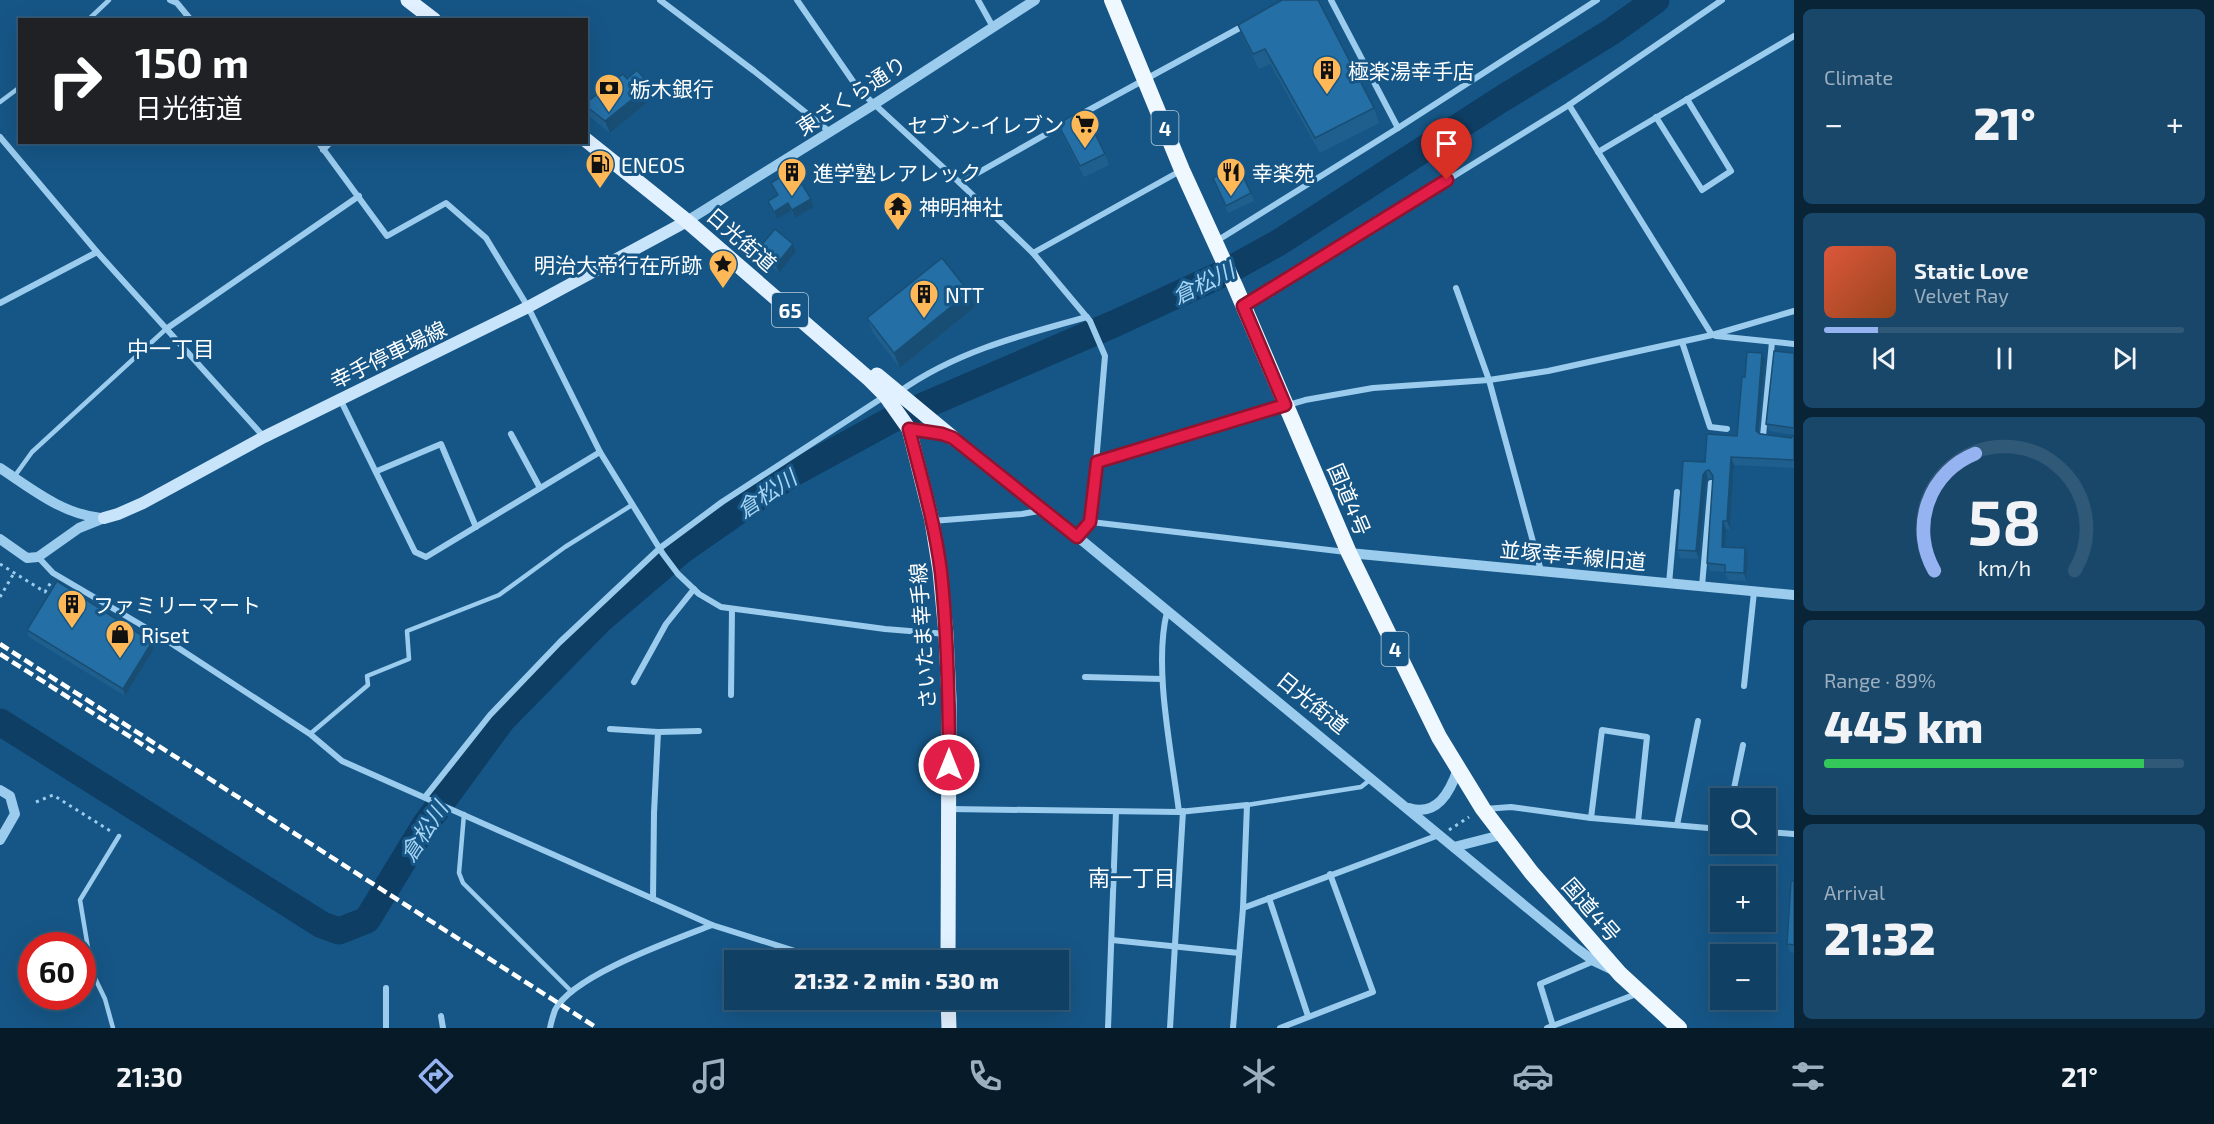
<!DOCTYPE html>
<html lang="en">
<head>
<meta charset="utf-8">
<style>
	body { margin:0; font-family:"Exo 2","Noto Sans JP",sans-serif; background:#19476a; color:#f1f3f6; height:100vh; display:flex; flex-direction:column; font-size:22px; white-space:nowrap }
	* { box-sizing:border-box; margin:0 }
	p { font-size:20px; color:#9cafbf }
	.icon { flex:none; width:33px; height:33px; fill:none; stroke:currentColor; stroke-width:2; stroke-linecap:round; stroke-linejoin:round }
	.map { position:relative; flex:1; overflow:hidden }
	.panel { display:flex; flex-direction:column; gap:9px; padding:9px; background:#092337; width:420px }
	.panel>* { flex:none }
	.top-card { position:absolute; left:18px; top:18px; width:570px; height:126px; border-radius:0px; box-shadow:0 6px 24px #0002,0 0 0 2px #305978; background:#202124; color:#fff; overflow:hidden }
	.buttons { position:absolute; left:1710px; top:788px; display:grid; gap:12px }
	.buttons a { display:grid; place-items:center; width:66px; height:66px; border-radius:0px; background:#104064; box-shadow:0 6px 24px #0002,0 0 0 2px #305978; font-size:30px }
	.speed { position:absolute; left:18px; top:932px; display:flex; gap:12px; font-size:30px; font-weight:700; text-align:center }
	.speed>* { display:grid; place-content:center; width:78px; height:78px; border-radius:50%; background:#104064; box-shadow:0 6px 24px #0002,0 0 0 2px #305978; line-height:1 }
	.speed .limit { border:9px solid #d22; background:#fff; color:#111 }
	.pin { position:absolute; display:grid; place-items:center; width:51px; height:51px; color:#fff; margin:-62px -26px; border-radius:50% 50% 50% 0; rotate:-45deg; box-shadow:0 0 6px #0007 }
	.pin .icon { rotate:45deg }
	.me { position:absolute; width:66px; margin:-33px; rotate:0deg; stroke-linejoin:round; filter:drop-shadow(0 0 4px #0008) }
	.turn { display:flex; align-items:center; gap:21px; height:126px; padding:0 18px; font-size:27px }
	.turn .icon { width:78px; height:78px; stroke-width:2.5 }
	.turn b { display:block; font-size:42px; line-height:51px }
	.big { font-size:45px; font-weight:800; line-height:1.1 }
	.panel .tile { flex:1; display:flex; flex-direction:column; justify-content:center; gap:9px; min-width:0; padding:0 21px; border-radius:9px; background:#19476a }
	.panel .dial { align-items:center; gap:0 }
	.dial svg { height:156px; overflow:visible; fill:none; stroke:#305978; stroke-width:7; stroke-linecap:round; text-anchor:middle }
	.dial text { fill:#f1f3f6; stroke:none }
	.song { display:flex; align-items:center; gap:18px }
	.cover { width:72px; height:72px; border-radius:9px; background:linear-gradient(135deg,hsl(10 70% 55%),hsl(20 70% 35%)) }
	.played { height:6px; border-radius:3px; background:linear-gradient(90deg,#95b2f1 15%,#305978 15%) }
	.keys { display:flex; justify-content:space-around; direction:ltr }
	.heat { display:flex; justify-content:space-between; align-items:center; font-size:33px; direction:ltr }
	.charge { height:9px; border-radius:4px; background:linear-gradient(90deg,#34c759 89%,#305978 0) }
	.trip { position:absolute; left:724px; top:950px; width:345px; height:60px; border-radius:0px; background:#104064; box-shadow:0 6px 24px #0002,0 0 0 2px #305978; font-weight:800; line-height:60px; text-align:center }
	.menu { display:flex; height:96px; justify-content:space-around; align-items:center; background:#061a28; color:#9cafbf }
	.menu .icon { width:42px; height:42px }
	.menu .current { color:#95b2f1 }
	.menu b { font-size:27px; color:#f1f3f6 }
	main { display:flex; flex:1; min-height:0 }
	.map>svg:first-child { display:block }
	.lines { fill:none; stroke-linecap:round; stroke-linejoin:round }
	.river { stroke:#0e3e63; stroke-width:27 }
	.path { stroke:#9bccee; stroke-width:3; stroke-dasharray:3 4.5; stroke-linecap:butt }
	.service { stroke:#9bccee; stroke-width:4.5 }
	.minor { stroke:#9bccee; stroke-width:6 }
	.tertiary { stroke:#9bccee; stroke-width:10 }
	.secondary { stroke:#c8e4fa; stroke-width:12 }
	.primary { stroke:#e2f1ff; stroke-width:15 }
	.trunk { stroke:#f0f8ff; stroke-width:16 }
	.rail { stroke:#fff; stroke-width:4.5; stroke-dasharray:10 4.5; stroke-linecap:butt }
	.wall { fill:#1f5f8e }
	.shaded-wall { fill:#194e74 }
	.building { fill:#246fa5; stroke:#194e74; stroke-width:1.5 }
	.route-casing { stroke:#92132f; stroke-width:15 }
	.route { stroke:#e11d48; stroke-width:10 }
	.labels { text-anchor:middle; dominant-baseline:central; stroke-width:6; stroke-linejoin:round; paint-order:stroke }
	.shield { fill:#165686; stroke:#b9ccdb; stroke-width:1.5 }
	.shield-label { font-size:20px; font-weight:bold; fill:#fff }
	.poi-label { font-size:21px; fill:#fff; stroke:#165686; text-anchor:start }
	.street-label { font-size:21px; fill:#fff; stroke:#165686 }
	.water-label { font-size:22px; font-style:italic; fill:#a7d5f5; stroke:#165686 }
	.neighbourhood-label { font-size:22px; fill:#fff; stroke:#165686 }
</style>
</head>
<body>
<main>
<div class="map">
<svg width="1794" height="1028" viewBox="0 0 1794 1028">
	<rect width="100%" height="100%" fill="#165686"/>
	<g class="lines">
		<path class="river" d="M0,722L322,925L339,931L367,920L425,825L502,720L600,620L681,551L790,475L893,419L1116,323L1222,274L1278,243L1500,100L1611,32L1656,0"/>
		<g class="path">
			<path d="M0,564L45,592L51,582"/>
			<path d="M0,597L14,573"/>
			<path d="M36,802L53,795L112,832"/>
			<path d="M1449,830L1469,817"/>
		</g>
		<g class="service">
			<path d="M88,20L109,0"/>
			<path d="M0,102L20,87"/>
			<path d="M14,477L32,452L166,329"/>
			<path d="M310,734L368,685L367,676L409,659L407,631L499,595L565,547L632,505"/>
			<path d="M1247,805L1361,787L1371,779"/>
			<path d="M464,814L459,873L463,883L572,992"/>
			<path d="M113,1028L105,999L92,972L80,900L119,836"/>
		</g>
		<g class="minor">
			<path d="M170,0L177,3L191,20"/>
			<path d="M660,0L754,71L830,132"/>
			<path d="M797,0L859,90L960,183L1033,253L1090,321L1105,356L1091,522L1077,537"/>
			<path d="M978,0L993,27"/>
			<path d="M1569,105L1712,335"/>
			<path d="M1078,116L1245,25"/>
			<path d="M1656,117L1702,190L1731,171L1687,99"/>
			<path d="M1398,128L1597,0"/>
			<path d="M0,137L97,252L264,437"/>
			<path d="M318,142L387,236L446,203L486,238L528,307L600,452L663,554L678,574L699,594L721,607L885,629L946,634"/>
			<path d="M323,150L331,142"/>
			<path d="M1598,152L1794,36"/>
			<path d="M960,183L1064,124"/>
			<path d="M1215,242L1398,128L1331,0"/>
			<path d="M1033,253L1182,170"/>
			<path d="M1456,288L1489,380L1541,571"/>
			<path d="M0,303L97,252"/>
			<path d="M1245,305L1569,105L1722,0"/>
			<path d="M166,329L359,196"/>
			<path d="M1716,336L1794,344"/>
			<path d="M1682,342L1710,427L1727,429"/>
			<path d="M899,392C955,352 1021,335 1087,317"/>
			<path d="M340,399L415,552L426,557L600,452"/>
			<path d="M511,434L540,488"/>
			<path d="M1766,437L1763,436L1772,342"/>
			<path d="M1097,462L1305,400L1373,388L1489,380L1548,371L1712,335L1794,311"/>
			<path d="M377,471L441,444L476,527"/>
			<path d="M932,521L1022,514L1044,510"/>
			<path d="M1091,522L1346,552"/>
			<path d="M38,557L53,573L160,636L310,734L342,761L712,925L814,957L864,960"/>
			<path d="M1669,584L1677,492"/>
			<path d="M1702,586L1711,483"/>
			<path d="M1167,612C1153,667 1172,754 1179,812"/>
			<path d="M1085,677L1162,679"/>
			<path d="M634,682L666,624L694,589"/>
			<path d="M1744,686L1754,592"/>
			<path d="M731,695L732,609"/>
			<path d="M610,729L658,732L654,813L653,899"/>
			<path d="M658,732L699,731"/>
			<path d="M425,797L490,715L560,642L660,548L722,502L885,396"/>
			<path d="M1732,798L1743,745"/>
			<path d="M950,809L1179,812L1247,805L1243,908L1233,1028"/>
			<path d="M1485,809L1511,807L1591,818L1720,829"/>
			<path d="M1591,818L1602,730L1647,737L1638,822"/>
			<path d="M1677,825L1698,721"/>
			<path d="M1766,832L1794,834"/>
			<path d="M1269,898L1308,1016"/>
			<path d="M1243,908L1439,835"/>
			<path d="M1112,940L1239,953"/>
			<path d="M386,988V1028"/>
			<path d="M441,1016L443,1028"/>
			<path d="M1553,1026L1540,984L1594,961"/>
			<path d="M550,1028C551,1022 553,1016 555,1010C573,975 674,940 712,925"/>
			<path d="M1108,1028L1116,812"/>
			<path d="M1170,1028L1183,811"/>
			<path d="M1280,1028L1373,992L1330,874"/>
			<path d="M1547,1028L1639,993"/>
		</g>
		<g class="tertiary">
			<path d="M687,221L873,105L1035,0"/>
			<path d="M909,429L942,434L953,438L1045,510L1576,948L1594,961L1613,970"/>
			<path d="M0,468C32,489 62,514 101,518"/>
			<path d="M0,539L27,558L38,557L79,528L104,518"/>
			<path d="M1349,553L1794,595"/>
			<path d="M0,790L10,796L15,814L0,840"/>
			<path d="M1409,808C1437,817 1450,792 1458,769"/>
			<path d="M1454,847L1501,835"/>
		</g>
		<path class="secondary" d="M104,518L118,514L143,503L264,437L528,307L687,221"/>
		<g class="primary">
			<path d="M408,0L434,20"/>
			<path d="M586,140L687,221L868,378L885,395L909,429L932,521L940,571L946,634L949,700L948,960"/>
			<path d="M877,375L953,438"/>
			<path d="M948,999L949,1028"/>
		</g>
		<path class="trunk" d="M1112,0L1182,170L1235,286L1349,553L1439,737L1483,809L1531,872L1620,974L1679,1028"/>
		<g class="rail">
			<path d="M0,644L597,1028"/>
			<path d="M0,654L154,752"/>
		</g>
	</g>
	<g class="wall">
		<path d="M1238,25L1374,108L1379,123L1320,153L1270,64L1259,69L1244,40Z"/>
		<path d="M627,79L654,97L610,133L589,116L586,109V103Z"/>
		<path d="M1058,124L1105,154L1109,165L1084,177L1062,135Z"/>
		<path d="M1213,178L1251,193L1254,201L1228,213Z"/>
		<path d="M771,183L811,199L814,207L795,218L791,211L777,219L771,209L768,201L777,196Z"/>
		<path d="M758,249L796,252L779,273L760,257Z"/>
		<path d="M975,307L900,368L873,333L867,318Z"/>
		<path d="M1794,353V435L1769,431L1766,424Z"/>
		<path d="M1765,360L1759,433L1791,438L1794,435V468L1734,465L1730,529H1726L1725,547L1748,556L1746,581L1728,580L1725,572L1710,571L1707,563L1713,479L1712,478L1708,479L1706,483L1699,559L1680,558L1677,550L1705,462L1737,436L1745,377Z"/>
		<path d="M27,630L154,649L125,696L29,637Z"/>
		<path d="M1794,881V953L1790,952L1787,944Z"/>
	</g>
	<g class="shaded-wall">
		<path d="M650,85L654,97L610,133L605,121Z"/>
		<path d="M811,199L814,207L795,218L792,210Z"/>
		<path d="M788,203L791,211L777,219L774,212Z"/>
		<path d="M793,244L796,252L779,273L776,265Z"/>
		<path d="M969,292L975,307L900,368L894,353Z"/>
		<path d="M1762,353L1765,360L1758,439L1756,431Z"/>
		<path d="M1731,457L1734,465L1730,529L1727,521Z"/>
		<path d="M1706,471L1708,479L1706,483L1699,559L1696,551L1703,475Z"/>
		<path d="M1723,521L1726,529L1725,554L1722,547Z"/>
		<path d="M1745,548L1748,556L1746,581L1744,573Z"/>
		<path d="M152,642L154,649L125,696L123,689Z"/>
	</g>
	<g class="building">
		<path d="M1282,0H1318L1374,108L1315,138L1265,49L1253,54L1238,25Z"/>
		<path d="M637,70L650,85L605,121L586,106V103L623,74L627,79Z"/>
		<path d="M1083,109L1105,154L1080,166L1058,124Z"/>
		<path d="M1237,164L1251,193L1226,206L1213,178Z"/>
		<path d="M793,169L811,199L792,210L788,203L774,212L768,201L778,195L771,183Z"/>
		<path d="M775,229L793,244L776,265L758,249Z"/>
		<path d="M942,258L969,292L894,353L867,318Z"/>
		<path d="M1774,351L1794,353V428L1766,424Z"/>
		<path d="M1747,352L1762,353L1756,431L1760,434L1791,438L1794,435V460L1731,457L1727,521H1723L1722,547L1745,548L1744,573L1725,572V565L1707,563L1713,476L1709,470L1706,471L1703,475L1696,551L1677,550L1683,461L1705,462L1707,434L1737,436L1742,377H1745Z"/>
		<path d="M57,581L152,642L123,689L27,630Z"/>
		<path d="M1791,881H1794V945L1787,944Z"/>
	</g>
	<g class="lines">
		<g class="route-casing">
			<path id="route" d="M949,765C949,701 948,637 941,572C935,524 921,476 909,429L942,434L953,438L1077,537L1090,522L1097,462L1285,405L1243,306L1447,180"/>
		</g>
		<use href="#route" class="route"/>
	</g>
	<defs>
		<g id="building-pin" transform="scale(1.5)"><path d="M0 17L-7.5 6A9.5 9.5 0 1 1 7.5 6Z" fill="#ffb858" stroke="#165686"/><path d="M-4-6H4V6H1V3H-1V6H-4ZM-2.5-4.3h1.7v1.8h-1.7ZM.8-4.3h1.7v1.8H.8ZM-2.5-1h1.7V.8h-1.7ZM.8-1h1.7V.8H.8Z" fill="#111"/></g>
		<g id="bank-pin" transform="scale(1.5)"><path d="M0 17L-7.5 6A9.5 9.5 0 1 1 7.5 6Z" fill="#ffb858" stroke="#165686"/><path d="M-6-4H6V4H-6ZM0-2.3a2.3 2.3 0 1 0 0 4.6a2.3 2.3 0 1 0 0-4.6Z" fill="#111"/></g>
		<g id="supermarket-pin" transform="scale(1.5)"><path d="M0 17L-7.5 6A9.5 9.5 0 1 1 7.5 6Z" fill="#ffb858" stroke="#165686"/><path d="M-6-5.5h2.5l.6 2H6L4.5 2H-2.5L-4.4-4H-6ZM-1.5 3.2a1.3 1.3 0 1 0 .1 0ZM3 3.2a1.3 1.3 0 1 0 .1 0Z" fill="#111"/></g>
		<g id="fuel-pin" transform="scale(1.5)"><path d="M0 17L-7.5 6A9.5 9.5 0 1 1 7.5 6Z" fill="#ffb858" stroke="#165686"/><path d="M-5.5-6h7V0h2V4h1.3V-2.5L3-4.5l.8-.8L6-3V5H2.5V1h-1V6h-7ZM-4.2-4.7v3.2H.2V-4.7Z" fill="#111"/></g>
		<g id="restaurant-pin" transform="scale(1.5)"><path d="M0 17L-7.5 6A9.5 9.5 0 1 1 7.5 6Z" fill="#ffb858" stroke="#165686"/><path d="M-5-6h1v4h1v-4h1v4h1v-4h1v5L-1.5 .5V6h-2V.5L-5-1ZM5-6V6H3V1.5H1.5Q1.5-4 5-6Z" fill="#111"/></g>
		<g id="temple-pin" transform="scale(1.5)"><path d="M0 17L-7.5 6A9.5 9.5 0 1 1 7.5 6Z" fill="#ffb858" stroke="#165686"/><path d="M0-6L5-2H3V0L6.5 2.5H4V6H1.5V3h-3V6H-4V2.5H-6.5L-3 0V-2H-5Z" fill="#111"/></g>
		<g id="sight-pin" transform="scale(1.5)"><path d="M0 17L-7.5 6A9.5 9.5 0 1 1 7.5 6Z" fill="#ffb858" stroke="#165686"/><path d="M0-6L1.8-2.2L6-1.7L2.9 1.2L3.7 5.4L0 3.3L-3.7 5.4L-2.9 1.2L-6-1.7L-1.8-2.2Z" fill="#111"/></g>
		<g id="shop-pin" transform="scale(1.5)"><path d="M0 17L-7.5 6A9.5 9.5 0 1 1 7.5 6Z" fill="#ffb858" stroke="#165686"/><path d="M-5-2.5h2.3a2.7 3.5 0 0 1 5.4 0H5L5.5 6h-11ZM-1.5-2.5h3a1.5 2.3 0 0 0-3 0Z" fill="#111"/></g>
	</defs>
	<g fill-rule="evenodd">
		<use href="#building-pin" x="1327" y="70"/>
		<use href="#bank-pin" x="609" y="88"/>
		<use href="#supermarket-pin" x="1085" y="124"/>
		<use href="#fuel-pin" x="600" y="164"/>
		<use href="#building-pin" x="792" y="172"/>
		<use href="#restaurant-pin" x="1231" y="172"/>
		<use href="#temple-pin" x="898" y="206"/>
		<use href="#sight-pin" x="723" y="264"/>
		<use href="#building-pin" x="924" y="294"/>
		<use href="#building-pin" x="72" y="604"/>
		<use href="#shop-pin" x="120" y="634"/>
	</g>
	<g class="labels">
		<g class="shield">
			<rect x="1151.5" y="111" width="27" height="34" rx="4.5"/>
			<rect x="772" y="293" width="36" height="34" rx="4.5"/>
			<rect x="1381.5" y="632" width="27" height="34" rx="4.5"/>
		</g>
		<g class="shield-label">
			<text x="1165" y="128">4</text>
			<text x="790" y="310">65</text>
			<text x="1395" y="649">4</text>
		</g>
		<g class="poi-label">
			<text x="1348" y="70">極楽湯幸手店</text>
			<text x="630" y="88">栃木銀行</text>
			<text x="1064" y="124" text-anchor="end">セブン-イレブン</text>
			<text x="621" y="164">ENEOS</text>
			<text x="813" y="172">進学塾レアレック</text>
			<text x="1252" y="172">幸楽苑</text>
			<text x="919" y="206">神明神社</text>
			<text x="702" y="264" text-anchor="end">明治大帝行在所跡</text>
			<text x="945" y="294">NTT</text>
			<text x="93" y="604">ファミリーマート</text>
			<text x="141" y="634">Riset</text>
		</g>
		<g class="street-label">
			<text transform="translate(851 95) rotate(-33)">東さくら通り</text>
			<text transform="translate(742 239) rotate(41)">日光街道</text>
			<text transform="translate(388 354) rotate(-26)">幸手停車場線</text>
			<text transform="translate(1350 499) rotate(67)">国道4号</text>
			<text transform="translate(1573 555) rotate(5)">並塚幸手線旧道</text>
			<text transform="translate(922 636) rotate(-94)">さいたま幸手線</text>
			<text transform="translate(1313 702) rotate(39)">日光街道</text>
			<text transform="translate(1592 909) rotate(49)">国道4号</text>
		</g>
		<g class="water-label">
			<text transform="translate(1203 282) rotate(-26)">倉松川</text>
			<text transform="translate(766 493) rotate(-34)">倉松川</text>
			<text transform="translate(423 831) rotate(-57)">倉松川</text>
		</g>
		<g class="neighbourhood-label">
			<text x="171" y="348">中一丁目</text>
			<text x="1132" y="877">南一丁目</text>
		</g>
	</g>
</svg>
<div class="buttons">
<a><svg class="icon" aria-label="search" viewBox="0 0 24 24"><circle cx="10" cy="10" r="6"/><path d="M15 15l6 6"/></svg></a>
<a>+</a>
<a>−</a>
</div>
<div class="speed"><div class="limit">60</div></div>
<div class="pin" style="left:1447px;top:180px;background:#d93025"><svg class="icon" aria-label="arrive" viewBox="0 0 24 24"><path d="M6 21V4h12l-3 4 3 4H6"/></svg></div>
<svg class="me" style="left:949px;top:765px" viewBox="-20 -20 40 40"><circle r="17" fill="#e11d48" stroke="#fff" stroke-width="3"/><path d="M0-11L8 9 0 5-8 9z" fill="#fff"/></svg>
<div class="trip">21:32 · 2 min · 530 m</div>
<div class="top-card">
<div class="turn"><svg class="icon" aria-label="right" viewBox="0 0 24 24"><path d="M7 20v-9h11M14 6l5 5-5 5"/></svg><div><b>150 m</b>日光街道</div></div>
</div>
</div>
<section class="panel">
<div class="tile"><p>Climate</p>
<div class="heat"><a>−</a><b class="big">21°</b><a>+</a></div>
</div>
<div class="tile">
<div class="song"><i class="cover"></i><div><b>Static Love</b><p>Velvet Ray</p></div></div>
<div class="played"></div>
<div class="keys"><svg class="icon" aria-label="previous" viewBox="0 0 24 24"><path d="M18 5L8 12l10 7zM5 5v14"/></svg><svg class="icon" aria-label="pause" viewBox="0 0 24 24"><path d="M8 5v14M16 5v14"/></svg><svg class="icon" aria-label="next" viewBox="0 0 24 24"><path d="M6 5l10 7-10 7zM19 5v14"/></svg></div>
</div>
<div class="tile dial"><svg viewBox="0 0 100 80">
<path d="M14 69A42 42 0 1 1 86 69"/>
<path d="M14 69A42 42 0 0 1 35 9" stroke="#95b2f1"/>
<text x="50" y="56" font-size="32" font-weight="700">58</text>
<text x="50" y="72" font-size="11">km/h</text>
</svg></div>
<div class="tile"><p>Range · 89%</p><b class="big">445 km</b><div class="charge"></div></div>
<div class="tile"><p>Arrival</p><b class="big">21:32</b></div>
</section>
</main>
<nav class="menu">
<b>21:30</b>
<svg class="icon current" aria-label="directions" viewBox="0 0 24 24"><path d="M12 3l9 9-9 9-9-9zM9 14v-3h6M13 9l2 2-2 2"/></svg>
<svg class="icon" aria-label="music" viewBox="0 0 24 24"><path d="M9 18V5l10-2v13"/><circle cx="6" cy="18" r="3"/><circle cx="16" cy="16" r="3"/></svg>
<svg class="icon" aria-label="phone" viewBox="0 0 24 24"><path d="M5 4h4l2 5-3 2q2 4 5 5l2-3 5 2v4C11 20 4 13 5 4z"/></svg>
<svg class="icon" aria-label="climate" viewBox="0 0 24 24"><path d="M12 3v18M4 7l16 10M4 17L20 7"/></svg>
<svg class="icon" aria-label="car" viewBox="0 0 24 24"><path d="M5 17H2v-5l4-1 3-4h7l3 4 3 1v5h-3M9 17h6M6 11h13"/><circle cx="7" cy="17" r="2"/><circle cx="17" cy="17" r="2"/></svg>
<svg class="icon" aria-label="filters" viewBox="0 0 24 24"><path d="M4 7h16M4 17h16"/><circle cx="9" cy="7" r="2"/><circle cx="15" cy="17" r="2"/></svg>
<b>21°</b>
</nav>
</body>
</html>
